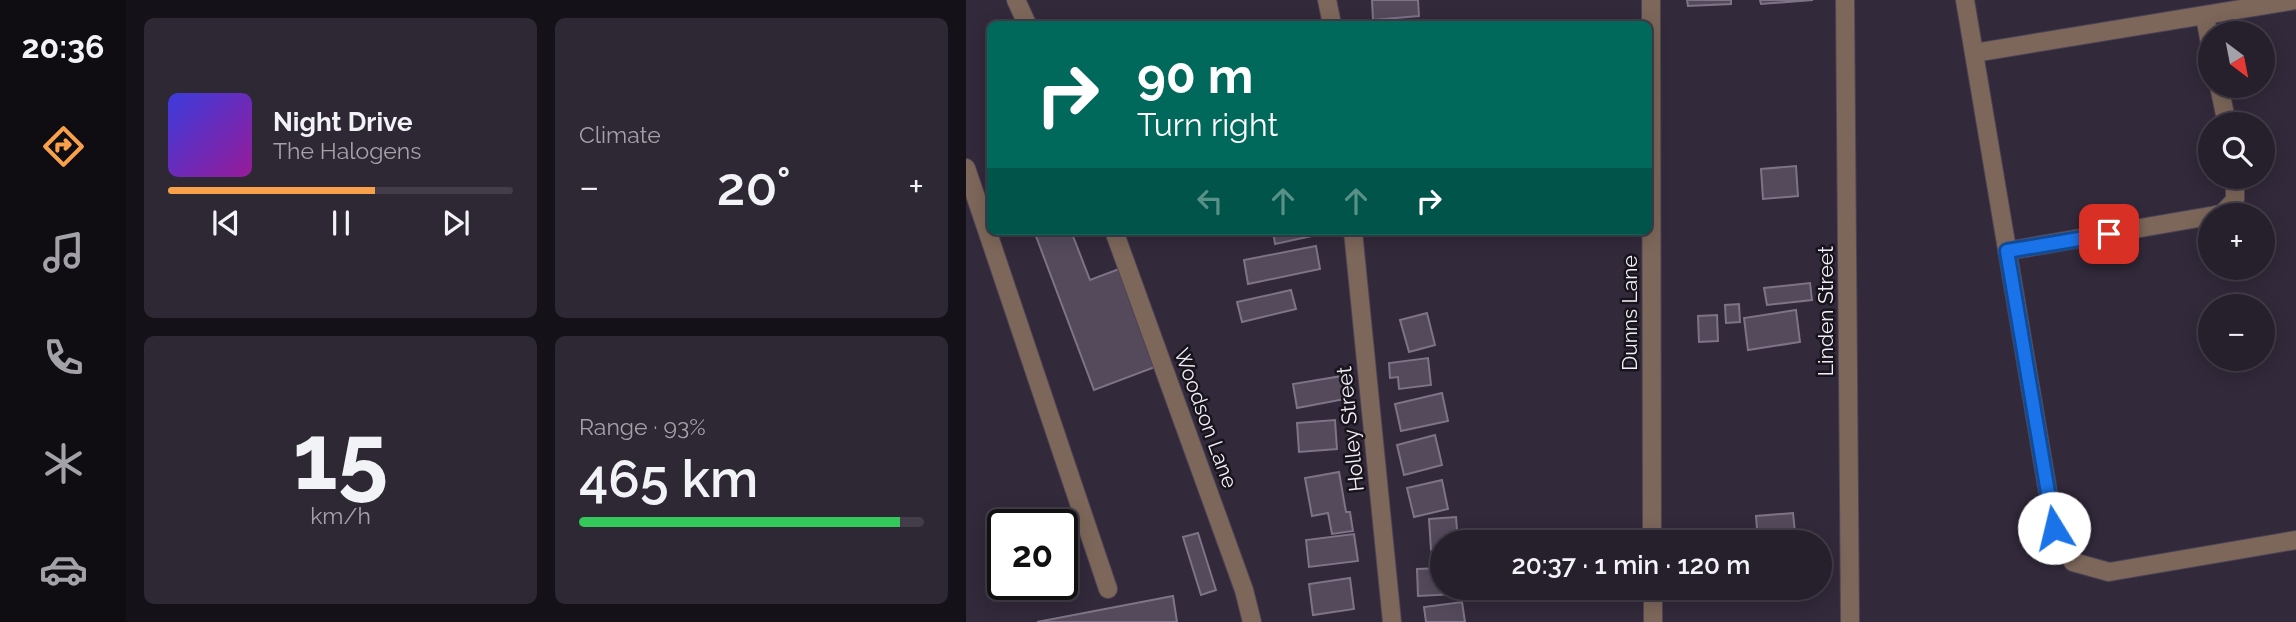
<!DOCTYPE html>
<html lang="en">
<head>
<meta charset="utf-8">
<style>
	body { margin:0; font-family:Raleway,sans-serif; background:#2e2734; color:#f1f3f6; height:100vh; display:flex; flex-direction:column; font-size:26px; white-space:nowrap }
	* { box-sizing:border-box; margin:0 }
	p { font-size:23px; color:#a4a2a9 }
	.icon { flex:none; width:38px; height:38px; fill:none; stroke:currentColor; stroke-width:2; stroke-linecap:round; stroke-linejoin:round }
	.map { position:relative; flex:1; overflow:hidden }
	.panel { display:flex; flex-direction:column; gap:18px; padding:18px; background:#151118; width:840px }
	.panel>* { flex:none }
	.guide { position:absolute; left:21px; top:21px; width:665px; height:214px; border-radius:10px; box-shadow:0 4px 18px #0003,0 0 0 2px #423d48; background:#00695c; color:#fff; overflow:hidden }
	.needle { width:46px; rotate:148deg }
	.fabs { position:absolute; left:1232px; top:21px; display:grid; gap:14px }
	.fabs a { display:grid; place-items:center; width:77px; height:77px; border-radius:50%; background:#261f2c; box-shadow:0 4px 18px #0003,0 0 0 2px #423d48; font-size:35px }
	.speed { position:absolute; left:21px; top:509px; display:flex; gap:14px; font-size:35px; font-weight:700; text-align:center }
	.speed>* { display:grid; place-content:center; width:91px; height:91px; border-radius:50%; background:#261f2c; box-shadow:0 4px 18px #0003,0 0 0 2px #423d48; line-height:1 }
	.speed .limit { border:4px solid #111; border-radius:10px; background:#fff; color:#111 }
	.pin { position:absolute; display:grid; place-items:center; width:60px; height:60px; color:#fff; margin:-30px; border-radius:14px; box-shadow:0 4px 10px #0006 }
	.me { position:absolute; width:77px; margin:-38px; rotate:351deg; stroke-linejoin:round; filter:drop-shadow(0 0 5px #0008) }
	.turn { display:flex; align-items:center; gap:24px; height:147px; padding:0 35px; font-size:32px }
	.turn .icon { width:91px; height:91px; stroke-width:2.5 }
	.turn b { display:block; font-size:49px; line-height:60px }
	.lanes { display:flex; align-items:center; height:66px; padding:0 35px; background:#0003; justify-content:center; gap:35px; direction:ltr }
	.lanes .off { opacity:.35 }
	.big { font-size:52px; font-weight:600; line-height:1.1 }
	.panel .widget { flex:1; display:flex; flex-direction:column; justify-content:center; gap:10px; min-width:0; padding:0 24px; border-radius:10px; background:#2e2734 }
	.panel .dial { align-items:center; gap:0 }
	.dial b { font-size:91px; line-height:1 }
	.song { display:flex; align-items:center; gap:21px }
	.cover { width:84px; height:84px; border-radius:10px; background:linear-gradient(135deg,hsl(240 70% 55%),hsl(300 70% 35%)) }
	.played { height:7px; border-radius:4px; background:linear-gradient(90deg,#f8a14a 60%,#423d48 60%) }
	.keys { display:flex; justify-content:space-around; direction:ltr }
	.heat { display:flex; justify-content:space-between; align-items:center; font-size:38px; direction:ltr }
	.charge { height:10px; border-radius:5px; background:linear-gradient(90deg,#34c759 93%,#423d48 0) }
	.panel .tiles { flex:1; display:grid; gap:18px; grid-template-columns:repeat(2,1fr) }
	.trip { position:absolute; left:464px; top:530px; width:402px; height:70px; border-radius:35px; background:#261f2c; box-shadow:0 4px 18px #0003,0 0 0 2px #423d48; font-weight:600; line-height:70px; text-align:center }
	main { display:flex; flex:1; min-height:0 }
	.dock { display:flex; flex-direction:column; width:126px; justify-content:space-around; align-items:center; background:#0f0c12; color:#a4a2a9 }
	.dock .icon { width:49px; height:49px }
	.dock .active { color:#f8a14a }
	.dock b { font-size:32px; color:#f1f3f6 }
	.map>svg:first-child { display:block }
	.building { fill:#544a5c; stroke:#7e7387; stroke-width:2 }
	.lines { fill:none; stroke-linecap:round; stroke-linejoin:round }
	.minor-casing { stroke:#4d4455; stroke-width:20 }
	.minor { stroke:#7d675a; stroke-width:18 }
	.route-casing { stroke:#114b97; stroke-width:18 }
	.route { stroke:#1a73e8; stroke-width:12 }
	.labels { text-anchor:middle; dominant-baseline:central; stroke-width:5; stroke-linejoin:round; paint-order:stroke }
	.street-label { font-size:21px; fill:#f3edf9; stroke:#18141b }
</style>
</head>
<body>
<main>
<nav class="dock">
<b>20:36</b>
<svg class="icon active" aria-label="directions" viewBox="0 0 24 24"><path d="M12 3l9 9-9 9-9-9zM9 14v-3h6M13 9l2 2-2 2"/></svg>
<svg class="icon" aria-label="music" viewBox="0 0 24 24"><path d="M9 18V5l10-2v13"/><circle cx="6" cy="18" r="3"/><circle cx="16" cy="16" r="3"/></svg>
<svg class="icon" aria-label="phone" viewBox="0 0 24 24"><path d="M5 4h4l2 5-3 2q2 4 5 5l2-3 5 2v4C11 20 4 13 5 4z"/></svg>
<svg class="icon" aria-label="climate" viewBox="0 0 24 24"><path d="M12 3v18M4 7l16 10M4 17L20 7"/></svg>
<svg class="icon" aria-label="car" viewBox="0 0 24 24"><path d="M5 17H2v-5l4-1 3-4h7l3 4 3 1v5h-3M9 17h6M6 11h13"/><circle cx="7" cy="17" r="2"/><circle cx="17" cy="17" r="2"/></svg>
</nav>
<section class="panel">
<div class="tiles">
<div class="widget">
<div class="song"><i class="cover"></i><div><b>Night Drive</b><p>The Halogens</p></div></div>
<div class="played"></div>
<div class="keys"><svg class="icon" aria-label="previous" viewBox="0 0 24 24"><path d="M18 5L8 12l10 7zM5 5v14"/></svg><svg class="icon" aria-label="pause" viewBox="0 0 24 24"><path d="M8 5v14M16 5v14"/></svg><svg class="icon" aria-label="next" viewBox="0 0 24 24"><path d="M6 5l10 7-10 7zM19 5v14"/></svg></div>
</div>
<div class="widget"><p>Climate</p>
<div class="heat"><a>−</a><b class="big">20°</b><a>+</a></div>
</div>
<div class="widget dial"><b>15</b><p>km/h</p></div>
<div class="widget"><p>Range · 93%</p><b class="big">465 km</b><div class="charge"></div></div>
</div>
</section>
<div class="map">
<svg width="1330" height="622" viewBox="0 0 1330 622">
	<rect width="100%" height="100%" fill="#32293a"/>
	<g class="building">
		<path d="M406,0H452L453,16L407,20Z"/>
		<path d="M721,0H765V4L722,6Z"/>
		<path d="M794,0H847L795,4Z"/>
		<path d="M830,166L832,196L797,199L795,169Z"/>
		<path d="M68,231H105L124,280L153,269L189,367L128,390Z"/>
		<path d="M307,231H354L355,234L309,244Z"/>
		<path d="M350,246L354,269L282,284L278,260Z"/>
		<path d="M844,283L846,300L801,305L798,288Z"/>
		<path d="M325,290L330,309L276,322L271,302Z"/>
		<path d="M773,304L774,322L760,323L759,305Z"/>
		<path d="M830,310L834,342L782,350L778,318Z"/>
		<path d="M461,313L469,345L443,352L434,320Z"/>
		<path d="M751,315L752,341L733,342L732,316Z"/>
		<path d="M462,358L465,385L433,389L432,377L424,378L423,363Z"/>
		<path d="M376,376L379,399L331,408L327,384Z"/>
		<path d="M476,393L482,421L435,431L429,404Z"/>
		<path d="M369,420L371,449L333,452L331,423Z"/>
		<path d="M469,435L476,465L438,475L431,445Z"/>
		<path d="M373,472L380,512H384L387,531L366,534L362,513L346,516L339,478Z"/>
		<path d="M476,480L482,509L448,517L441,488Z"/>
		<path d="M827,513L830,542H792L790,516Z"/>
		<path d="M490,517L492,542H476V549L465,550L463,519Z"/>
		<path d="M232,533L250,590L235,595L217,537Z"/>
		<path d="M388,534L392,561L343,567L340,540Z"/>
		<path d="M476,568V588H490V594L452,596L451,569Z"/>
		<path d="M384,578L388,609L347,615L343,584Z"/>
		<path d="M207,596L211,622H71Z"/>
		<path d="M496,602L499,622H460L458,607Z"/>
	</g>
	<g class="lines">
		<g class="minor-casing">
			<g id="minor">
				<path d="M50,0L61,24"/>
				<path d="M361,0L366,24"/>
				<path d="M685,0L686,542"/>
				<path d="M879,0L884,622"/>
				<path d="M999,0L1088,528L1107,562L1143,572L1330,540"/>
				<path d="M1239,16L1244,44"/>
				<path d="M1008,53L1330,0"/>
				<path d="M1253,86L1261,124"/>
				<path d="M0,168L142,589"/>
				<path d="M1249,215L1256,214L1269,200V177"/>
				<path d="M148,231L278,590L286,622"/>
				<path d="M387,231L426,622"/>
				<path d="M1041,251L1244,216"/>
				<path d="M687,588V622"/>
			</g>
		</g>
		<use href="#minor" class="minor"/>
	</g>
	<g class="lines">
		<g class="route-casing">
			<path id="route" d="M1088,528L1041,251L1143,234"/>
		</g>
		<use href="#route" class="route"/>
	</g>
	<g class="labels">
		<g class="street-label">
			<text transform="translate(859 311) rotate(-90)">Linden Street</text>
			<text transform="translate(663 313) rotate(-90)">Dunns Lane</text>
			<text transform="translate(240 418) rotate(70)">Woodson Lane</text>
			<text transform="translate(384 429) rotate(-96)">Holley Street</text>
		</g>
	</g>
</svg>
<div class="fabs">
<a><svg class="needle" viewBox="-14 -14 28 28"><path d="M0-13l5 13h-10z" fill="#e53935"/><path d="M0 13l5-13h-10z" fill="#a4a2a9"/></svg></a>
<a><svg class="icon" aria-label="search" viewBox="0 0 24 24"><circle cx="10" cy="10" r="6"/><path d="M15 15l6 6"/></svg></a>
<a>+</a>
<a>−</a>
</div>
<div class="speed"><div class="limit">20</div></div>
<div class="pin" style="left:1143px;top:234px;background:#d93025"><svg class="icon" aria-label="arrive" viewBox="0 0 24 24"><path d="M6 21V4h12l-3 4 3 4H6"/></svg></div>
<svg class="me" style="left:1088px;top:528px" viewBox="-20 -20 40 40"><circle r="19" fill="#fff"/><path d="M0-13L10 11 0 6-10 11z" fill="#1a73e8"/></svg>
<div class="trip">20:37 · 1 min · 120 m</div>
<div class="guide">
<div class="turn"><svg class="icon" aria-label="right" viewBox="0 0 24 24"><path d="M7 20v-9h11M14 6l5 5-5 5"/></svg><div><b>90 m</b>Turn right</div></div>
<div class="lanes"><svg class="icon off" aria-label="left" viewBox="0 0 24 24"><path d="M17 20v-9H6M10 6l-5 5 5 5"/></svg><svg class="icon off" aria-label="ahead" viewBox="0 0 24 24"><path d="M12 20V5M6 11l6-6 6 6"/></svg><svg class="icon off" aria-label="ahead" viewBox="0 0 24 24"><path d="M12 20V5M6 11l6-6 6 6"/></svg><svg class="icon" aria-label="right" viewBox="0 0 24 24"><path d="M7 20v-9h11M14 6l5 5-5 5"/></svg></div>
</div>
</div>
</main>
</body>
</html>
